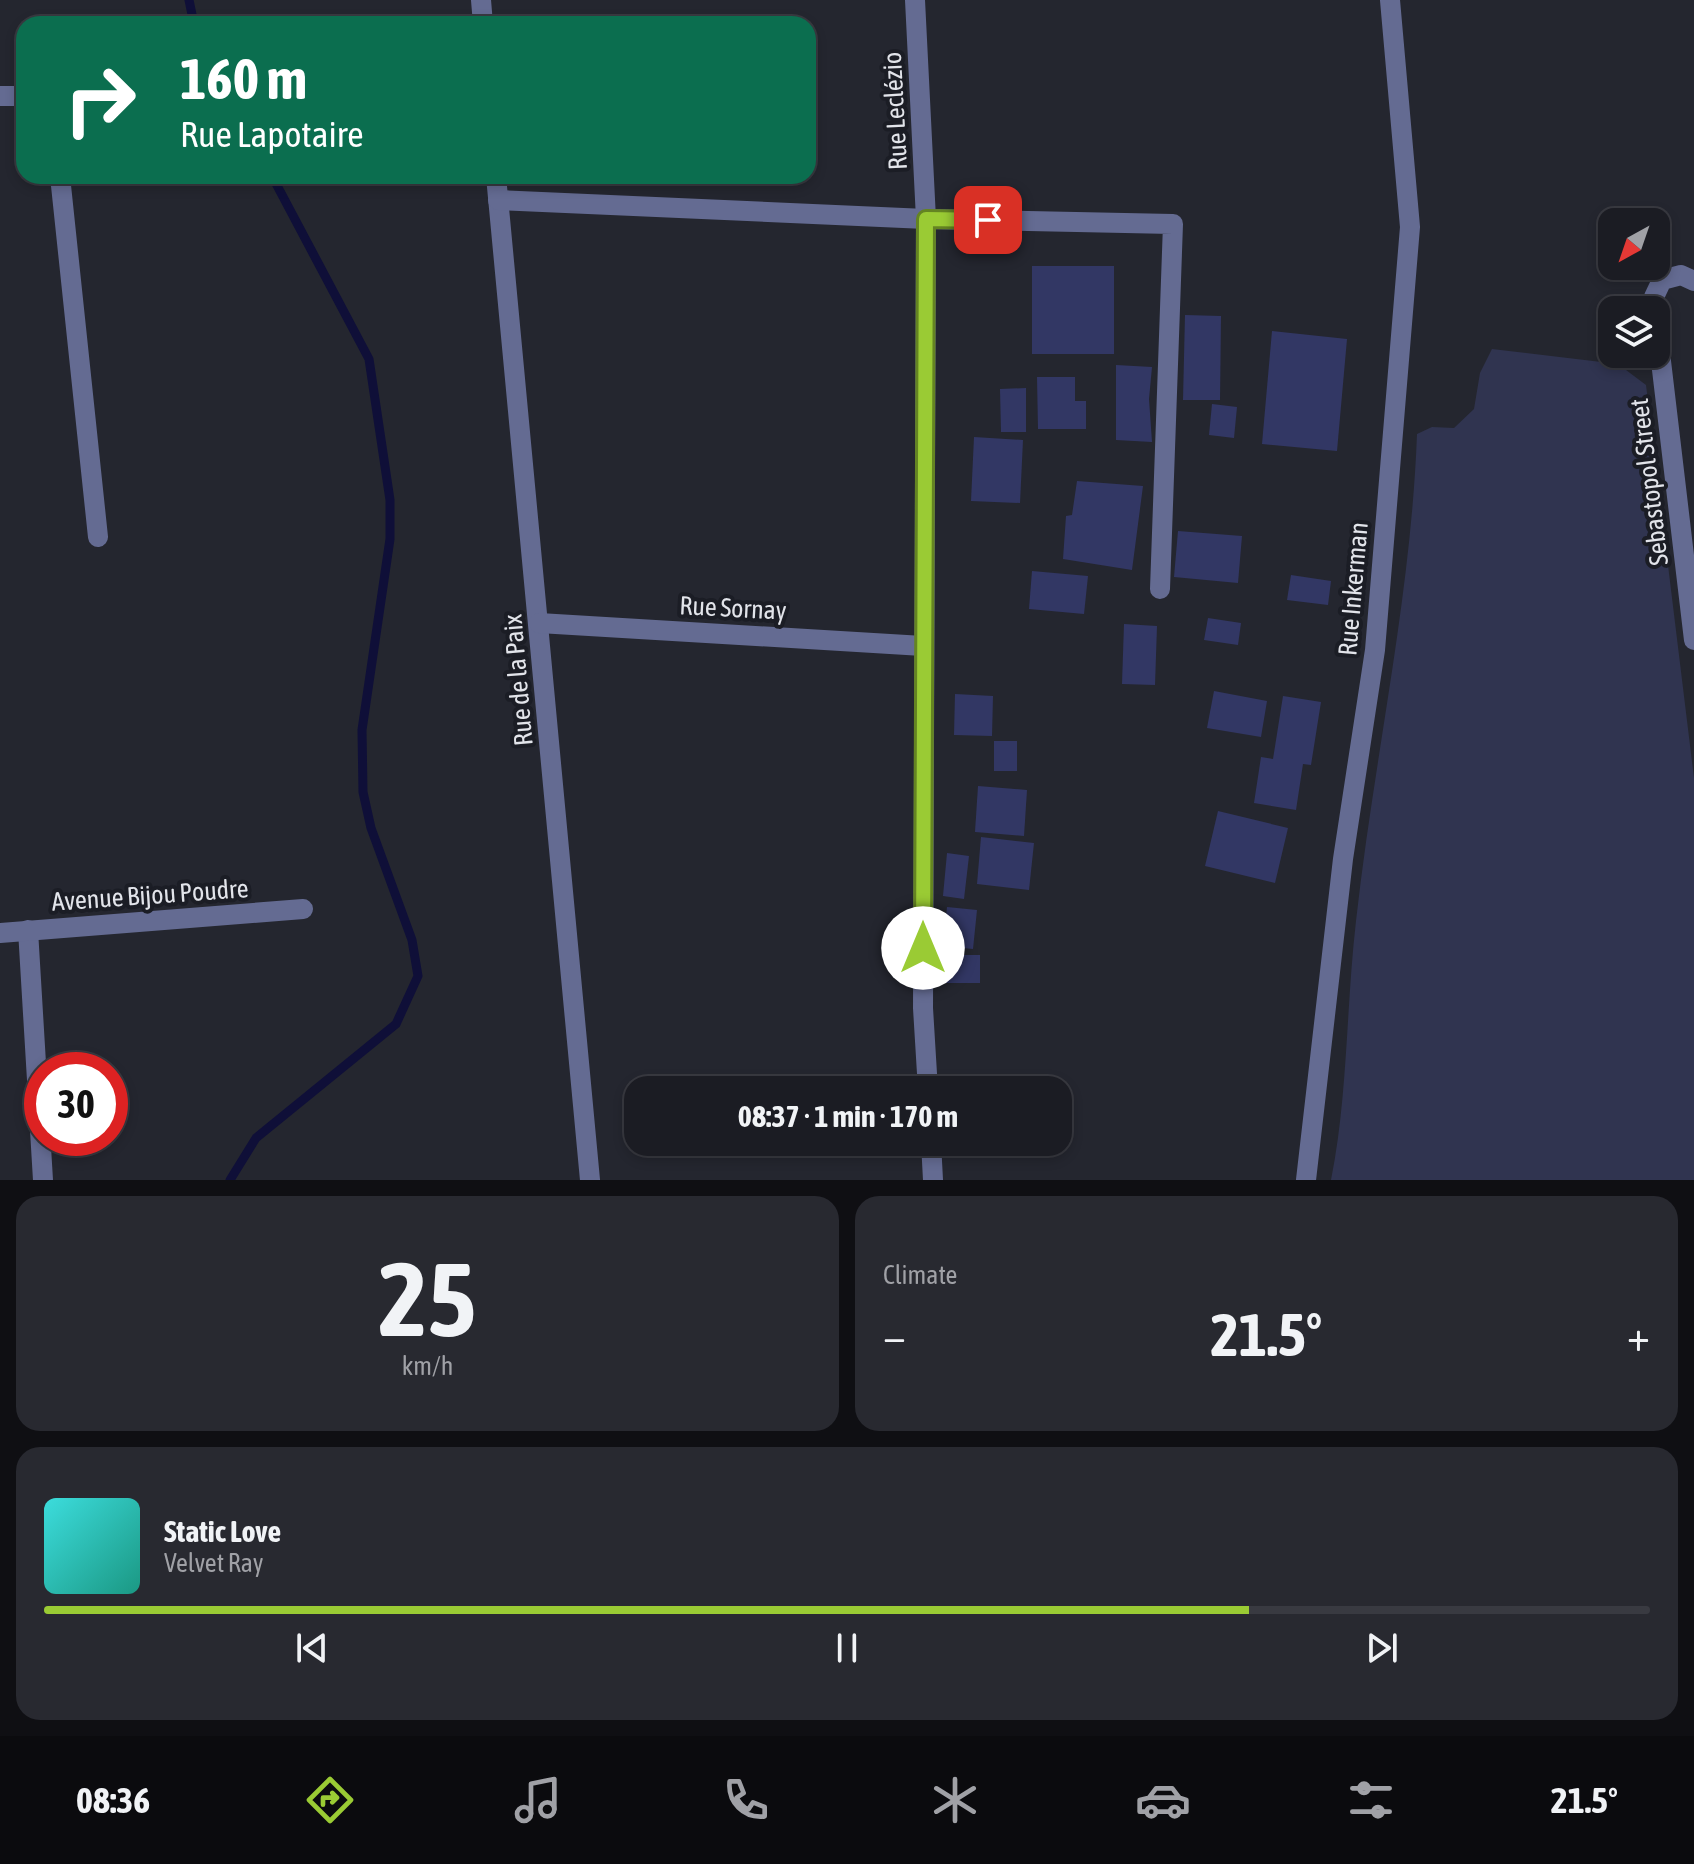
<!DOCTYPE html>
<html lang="en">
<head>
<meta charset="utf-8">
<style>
	body { margin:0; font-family:"Asap Condensed",sans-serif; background:#282930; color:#f1f3f6; height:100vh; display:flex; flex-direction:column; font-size:30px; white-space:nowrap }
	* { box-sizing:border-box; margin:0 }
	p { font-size:26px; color:#a0a1a6 }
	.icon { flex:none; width:44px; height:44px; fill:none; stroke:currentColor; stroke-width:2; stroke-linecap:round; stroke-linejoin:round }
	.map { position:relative; height:1180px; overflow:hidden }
	.side { display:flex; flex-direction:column; gap:16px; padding:16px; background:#0f0f13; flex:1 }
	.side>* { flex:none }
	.top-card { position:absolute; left:16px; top:16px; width:800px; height:168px; border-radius:24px; box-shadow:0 4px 12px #0003,0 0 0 2px #393a41; background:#0b6e4f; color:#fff; overflow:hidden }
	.needle { width:52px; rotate:220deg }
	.buttons { position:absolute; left:1598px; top:208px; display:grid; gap:16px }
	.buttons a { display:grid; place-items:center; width:72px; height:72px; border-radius:16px; background:#1b1c23; box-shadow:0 4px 12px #0003,0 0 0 2px #393a41; font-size:40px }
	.speed { position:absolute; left:24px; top:1052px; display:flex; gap:16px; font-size:40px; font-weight:700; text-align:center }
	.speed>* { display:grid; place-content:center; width:104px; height:104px; border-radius:50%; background:#1b1c23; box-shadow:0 4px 12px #0003,0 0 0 2px #393a41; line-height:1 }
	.speed .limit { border:12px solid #d22; background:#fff; color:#111 }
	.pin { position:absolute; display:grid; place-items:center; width:68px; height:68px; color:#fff; margin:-34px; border-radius:16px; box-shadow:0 4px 12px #0006 }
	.me { position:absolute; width:88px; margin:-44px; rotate:0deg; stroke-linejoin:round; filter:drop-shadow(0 0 6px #0008) }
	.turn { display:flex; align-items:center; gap:28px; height:168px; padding:0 32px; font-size:36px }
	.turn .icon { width:104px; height:104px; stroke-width:2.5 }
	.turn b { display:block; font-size:56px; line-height:68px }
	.big { font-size:60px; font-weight:700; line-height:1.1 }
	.side .tile { flex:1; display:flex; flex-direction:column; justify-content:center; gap:12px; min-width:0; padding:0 28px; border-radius:24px; background:#282930 }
	.side .dial { align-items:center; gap:0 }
	.dial b { font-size:104px; line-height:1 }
	.song { display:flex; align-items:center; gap:24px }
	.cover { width:96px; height:96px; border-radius:12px; background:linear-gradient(135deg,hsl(180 70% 55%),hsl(170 70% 35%)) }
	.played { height:8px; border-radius:4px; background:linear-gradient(90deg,#9acb34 75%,#393a41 75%) }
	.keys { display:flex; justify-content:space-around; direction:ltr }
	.heat { display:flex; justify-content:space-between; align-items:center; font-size:44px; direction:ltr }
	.side .tiles { flex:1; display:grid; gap:16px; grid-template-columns:1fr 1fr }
	.tile:last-child { grid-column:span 2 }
	.trip { position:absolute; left:624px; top:1076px; width:448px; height:80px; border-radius:24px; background:#1b1c23; box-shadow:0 4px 12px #0003,0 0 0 2px #393a41; font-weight:700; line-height:80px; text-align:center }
	.dock { display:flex; height:128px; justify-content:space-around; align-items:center; background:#0b0b0e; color:#a0a1a6 }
	.dock .icon { width:56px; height:56px }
	.dock .selected { color:#9acb34 }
	.dock b { font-size:36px; color:#f1f3f6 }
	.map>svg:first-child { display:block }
	.green { fill:#303450 }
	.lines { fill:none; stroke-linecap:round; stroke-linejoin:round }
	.stream { stroke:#0f0f38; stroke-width:9 }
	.building { fill:#323764 }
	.minor { stroke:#646b92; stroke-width:20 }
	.route-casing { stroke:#648422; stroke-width:20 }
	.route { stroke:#9acb34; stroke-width:14 }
	.labels { text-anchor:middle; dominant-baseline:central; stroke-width:8; stroke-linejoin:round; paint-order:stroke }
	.street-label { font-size:26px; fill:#e2e4ea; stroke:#1b1d25 }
</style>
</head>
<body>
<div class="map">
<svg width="1694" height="1180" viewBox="0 0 1694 1180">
	<rect width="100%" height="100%" fill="#24262f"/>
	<path class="green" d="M1492,349L1618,364L1646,385L1694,778V1180H1331C1348,1095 1346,1007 1356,921C1374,758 1411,598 1417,434L1432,427L1454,428L1474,409L1480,373Z"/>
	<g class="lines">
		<g class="stream">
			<path d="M189,0L194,24"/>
			<path d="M230,1180L256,1138L396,1024L418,976L412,940L371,828L363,792L362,730L390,539V500L369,359L272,176"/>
		</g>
	</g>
	<g class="building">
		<rect x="1032" y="266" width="82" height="88"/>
		<path d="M1185,315L1221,316L1220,400H1183Z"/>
		<path d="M1272,331L1347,339L1337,451L1262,444Z"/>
		<path d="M1116,365L1152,367L1149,399L1152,442L1116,440Z"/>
		<path d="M1037,377H1075V401H1086V429H1038Z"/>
		<path d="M1026,388V432H1001L1000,389Z"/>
		<path d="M1212,404L1237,407L1234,438L1209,435Z"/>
		<path d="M974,437L1023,440L1020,503L971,501Z"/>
		<path d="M1077,481L1143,486L1132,570L1063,559L1066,516L1072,515Z"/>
		<path d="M1178,531L1242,536L1238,583L1174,577Z"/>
		<path d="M1032,571L1088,576L1084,614L1029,609Z"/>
		<path d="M1291,575L1331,581L1328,605L1287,600Z"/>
		<path d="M1208,618L1241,623L1238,645L1204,640Z"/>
		<path d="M1124,624L1157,626L1155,685L1122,684Z"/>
		<path d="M1214,691L1267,701L1261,737L1207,728Z"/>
		<path d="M955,694L993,696L992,736L954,735Z"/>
		<path d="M1283,696L1321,702L1311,765L1303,764L1296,810L1254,803L1261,757L1273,759Z"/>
		<rect x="994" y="741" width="23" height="30"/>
		<path d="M978,786L1027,790L1024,836L975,832Z"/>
		<path d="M1218,811L1288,828L1275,883L1205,866Z"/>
		<path d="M981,837L1034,843L1029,890L977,884Z"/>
		<path d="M947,853L969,856L964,899L943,896Z"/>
		<path d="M947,907L977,910L973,949L943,946Z"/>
		<rect x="942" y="955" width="38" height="28"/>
		<path d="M948,1076L1027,1081V1090H948Z"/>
	</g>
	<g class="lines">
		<g class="minor">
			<path d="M481,0L483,24"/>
			<path d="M915,0L926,219L923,1008L928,1090"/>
			<path d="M0,96H24"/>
			<path d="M60,176L98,537"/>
			<path d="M496,176L590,1180"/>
			<path d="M498,200L926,219L1173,224L1160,589"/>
			<path d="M1655,310L1654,297L1662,280L1681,275L1694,281"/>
			<path d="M1656,319L1694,640"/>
			<path d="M539,623L923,646"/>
			<path d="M28,930L43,1180"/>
			<path d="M0,933L303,909"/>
			<path d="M931,1142L933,1180"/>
			<path d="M1306,1180L1343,859L1375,650L1410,227L1390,0"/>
		</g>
	</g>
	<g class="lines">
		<g class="route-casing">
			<path id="route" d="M923,948L926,219L988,220"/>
		</g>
		<use href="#route" class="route"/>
	</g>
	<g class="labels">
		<g class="street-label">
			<text transform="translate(895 111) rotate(-93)">Rue Leclézio</text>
			<text transform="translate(1649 482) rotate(-97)">Sebastopol Street</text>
			<text transform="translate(1353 589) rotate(-85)">Rue Inkerman</text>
			<text transform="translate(733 608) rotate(3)">Rue Sornay</text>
			<text transform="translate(518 680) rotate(-95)">Rue de la Paix</text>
			<text transform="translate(150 895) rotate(-4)">Avenue Bijou Poudre</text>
		</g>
	</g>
</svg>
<div class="buttons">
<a><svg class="needle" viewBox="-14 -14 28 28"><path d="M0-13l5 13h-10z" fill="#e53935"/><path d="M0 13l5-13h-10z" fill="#a0a1a6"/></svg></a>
<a><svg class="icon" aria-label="layers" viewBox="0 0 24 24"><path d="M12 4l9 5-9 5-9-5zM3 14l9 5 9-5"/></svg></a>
</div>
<div class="speed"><div class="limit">30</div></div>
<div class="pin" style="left:988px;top:220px;background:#d93025"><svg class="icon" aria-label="arrive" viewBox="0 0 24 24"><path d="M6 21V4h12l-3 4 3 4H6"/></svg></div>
<svg class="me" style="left:923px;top:948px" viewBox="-20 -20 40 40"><circle r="19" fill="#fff"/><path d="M0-13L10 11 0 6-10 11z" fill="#9acb34"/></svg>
<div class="trip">08:37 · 1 min · 170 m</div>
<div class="top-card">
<div class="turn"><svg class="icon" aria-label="right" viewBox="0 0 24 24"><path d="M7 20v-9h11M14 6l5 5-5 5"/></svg><div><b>160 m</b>Rue Lapotaire</div></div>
</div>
</div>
<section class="side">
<div class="tiles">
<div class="tile dial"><b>25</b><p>km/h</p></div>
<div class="tile"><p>Climate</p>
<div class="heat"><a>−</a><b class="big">21.5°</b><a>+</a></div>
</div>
<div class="tile">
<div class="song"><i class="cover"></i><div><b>Static Love</b><p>Velvet Ray</p></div></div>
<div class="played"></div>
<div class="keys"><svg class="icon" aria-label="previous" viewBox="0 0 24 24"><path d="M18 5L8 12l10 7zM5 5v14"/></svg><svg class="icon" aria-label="pause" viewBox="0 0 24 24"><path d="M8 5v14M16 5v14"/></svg><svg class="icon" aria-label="next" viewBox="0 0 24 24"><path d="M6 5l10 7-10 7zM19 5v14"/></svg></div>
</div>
</div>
</section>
<nav class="dock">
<b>08:36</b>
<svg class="icon selected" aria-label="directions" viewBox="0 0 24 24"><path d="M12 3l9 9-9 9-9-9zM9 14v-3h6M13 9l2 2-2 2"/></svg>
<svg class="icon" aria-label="music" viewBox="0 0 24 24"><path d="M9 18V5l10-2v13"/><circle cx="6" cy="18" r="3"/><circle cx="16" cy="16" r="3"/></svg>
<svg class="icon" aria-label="phone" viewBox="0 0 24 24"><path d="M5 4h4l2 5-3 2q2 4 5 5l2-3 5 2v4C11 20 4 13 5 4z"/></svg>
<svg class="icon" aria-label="climate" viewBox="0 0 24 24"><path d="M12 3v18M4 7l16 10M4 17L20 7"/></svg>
<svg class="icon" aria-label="car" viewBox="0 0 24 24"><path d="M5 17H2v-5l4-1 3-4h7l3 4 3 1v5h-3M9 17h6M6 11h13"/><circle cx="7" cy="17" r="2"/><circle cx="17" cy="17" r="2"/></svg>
<svg class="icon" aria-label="filters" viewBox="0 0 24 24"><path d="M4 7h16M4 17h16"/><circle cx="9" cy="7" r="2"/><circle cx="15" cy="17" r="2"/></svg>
<b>21.5°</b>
</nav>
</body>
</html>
